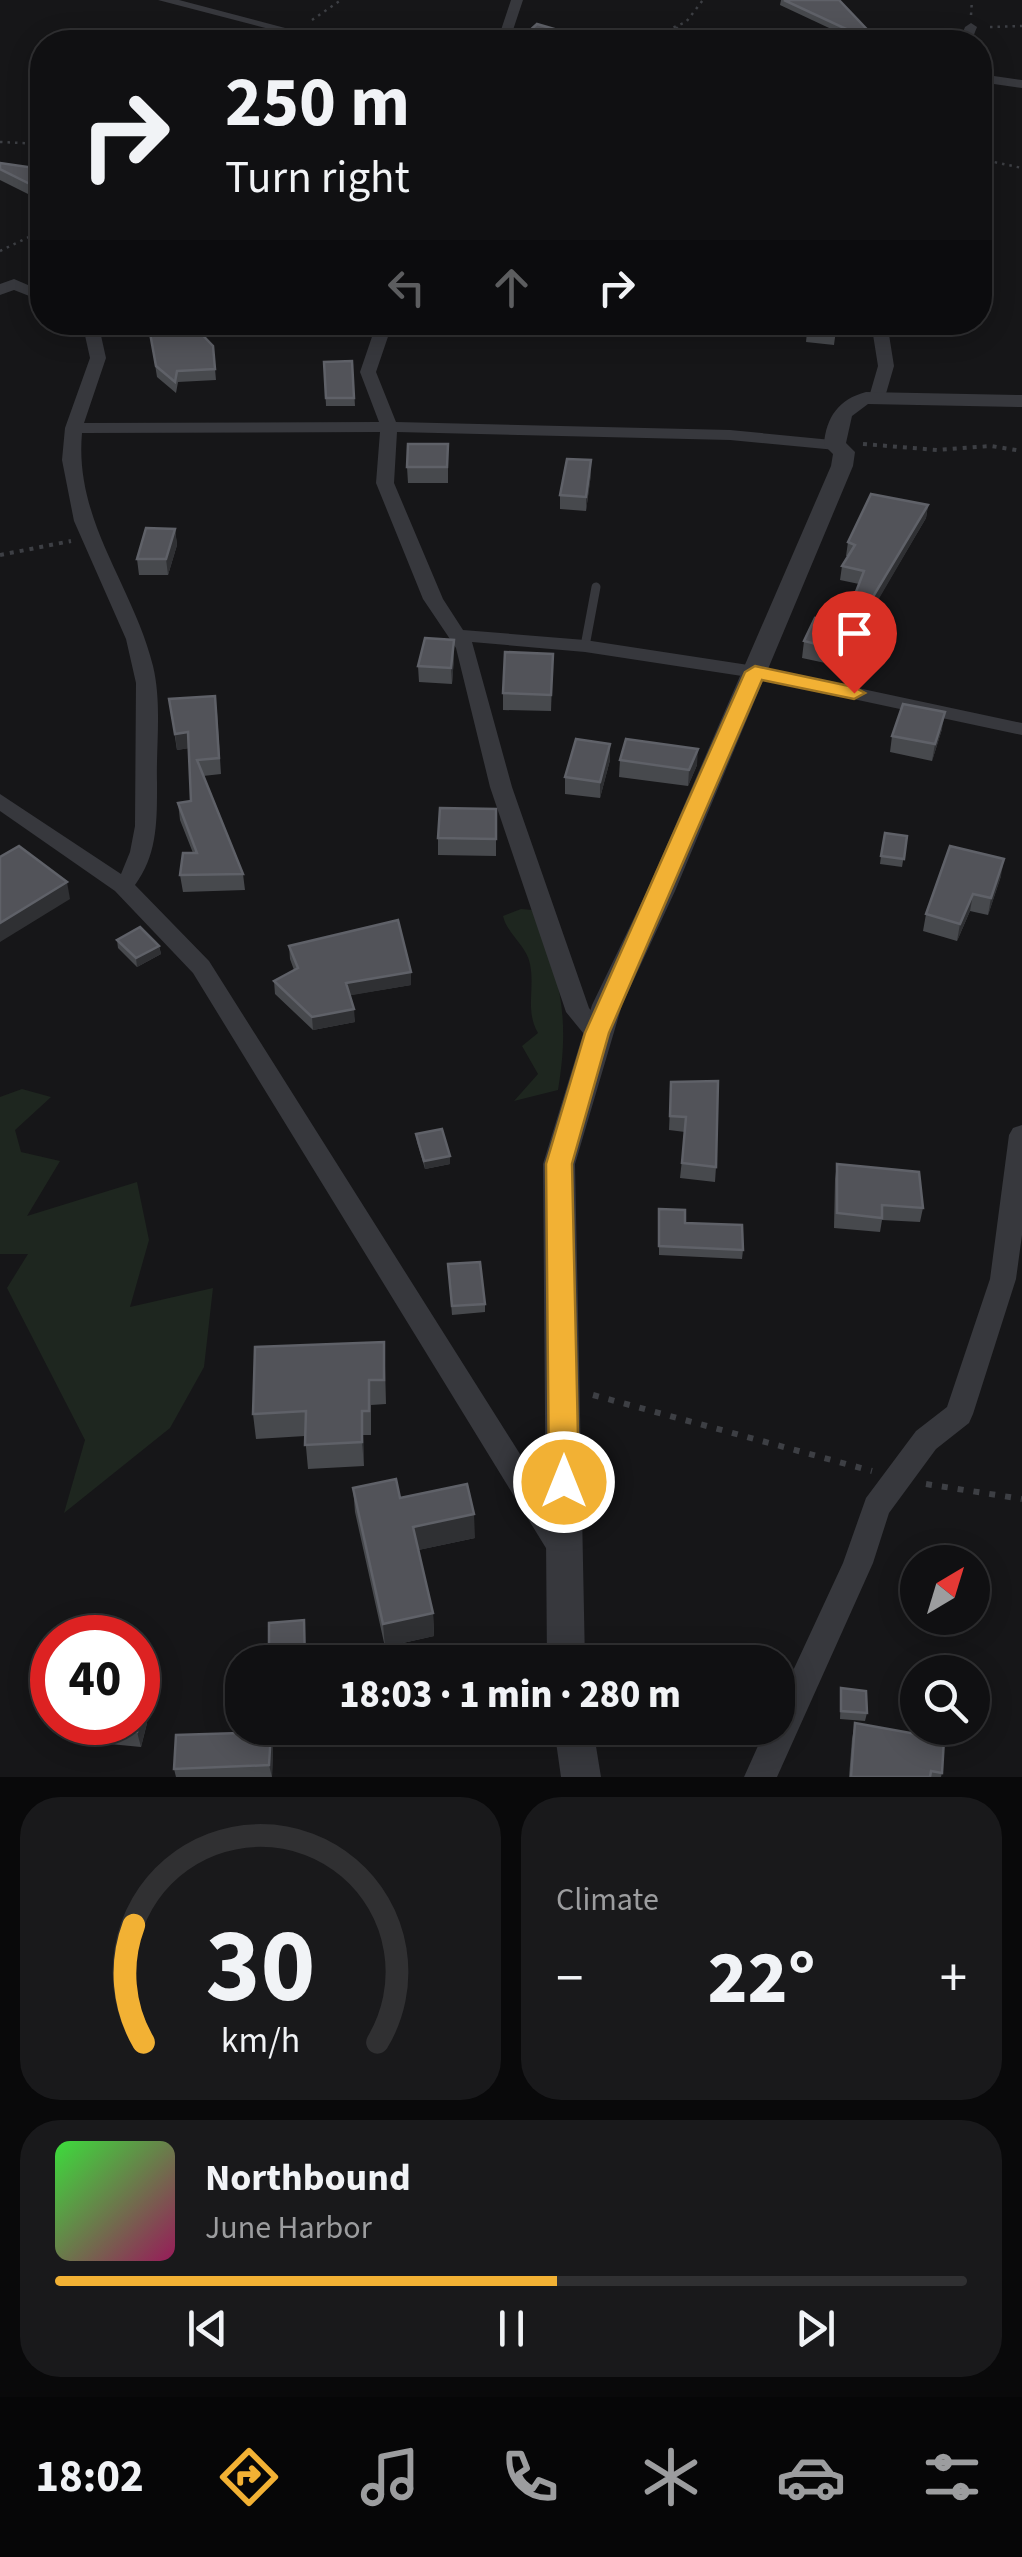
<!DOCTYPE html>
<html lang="en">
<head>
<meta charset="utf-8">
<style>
	body { margin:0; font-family:"Source Sans 3",sans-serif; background:#19191b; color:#f1f3f6; height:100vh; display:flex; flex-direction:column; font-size:38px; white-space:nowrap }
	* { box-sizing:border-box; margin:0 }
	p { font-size:32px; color:#9c9d9f }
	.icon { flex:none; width:55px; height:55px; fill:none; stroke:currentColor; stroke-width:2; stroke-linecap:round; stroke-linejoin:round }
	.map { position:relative; height:1777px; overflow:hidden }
	.side { display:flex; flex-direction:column; gap:20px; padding:20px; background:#09090a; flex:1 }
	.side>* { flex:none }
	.hud { position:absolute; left:30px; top:30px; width:962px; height:305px; border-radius:40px; box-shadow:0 5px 25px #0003,0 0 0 2px #303032; background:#101012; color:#f1f3f6; overflow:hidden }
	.needle { width:65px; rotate:38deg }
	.tools { position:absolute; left:900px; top:1545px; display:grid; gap:20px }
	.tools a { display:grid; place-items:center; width:90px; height:90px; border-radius:50%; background:#101012; box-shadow:0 5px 25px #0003,0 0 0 2px #303032; font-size:50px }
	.speed { position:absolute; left:30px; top:1615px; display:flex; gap:20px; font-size:50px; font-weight:700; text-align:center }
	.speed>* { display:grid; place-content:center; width:130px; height:130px; border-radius:50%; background:#101012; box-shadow:0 5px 25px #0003,0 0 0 2px #303032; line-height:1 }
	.speed .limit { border:15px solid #d22; background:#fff; color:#111 }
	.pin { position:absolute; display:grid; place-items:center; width:85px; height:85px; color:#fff; margin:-102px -42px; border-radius:50% 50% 50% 0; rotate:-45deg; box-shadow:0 0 10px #0007 }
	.pin .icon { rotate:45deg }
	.me { position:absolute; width:110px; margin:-55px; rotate:0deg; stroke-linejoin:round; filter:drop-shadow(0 0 8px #0008) }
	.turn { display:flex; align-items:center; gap:35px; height:210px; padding:0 30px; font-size:45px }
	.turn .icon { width:130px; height:130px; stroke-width:2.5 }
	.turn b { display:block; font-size:70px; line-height:85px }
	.lanes { display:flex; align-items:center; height:95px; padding:0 30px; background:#0003; justify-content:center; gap:50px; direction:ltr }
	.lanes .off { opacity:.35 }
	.big { font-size:75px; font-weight:800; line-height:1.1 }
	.side .tile { flex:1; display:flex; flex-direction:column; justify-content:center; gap:15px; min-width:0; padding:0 35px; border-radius:40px; background:#19191b }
	.side .dial { align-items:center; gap:0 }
	.dial svg { height:260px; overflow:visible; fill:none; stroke:#303032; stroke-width:7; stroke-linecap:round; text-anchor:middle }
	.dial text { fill:#f1f3f6; stroke:none }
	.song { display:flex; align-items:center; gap:30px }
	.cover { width:120px; height:120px; border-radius:15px; background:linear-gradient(135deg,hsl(120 70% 55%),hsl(330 70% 35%)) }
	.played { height:10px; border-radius:5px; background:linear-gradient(90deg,#f2b134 55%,#303032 55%) }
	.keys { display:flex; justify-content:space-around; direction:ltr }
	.heat { display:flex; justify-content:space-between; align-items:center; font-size:55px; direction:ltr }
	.side .tiles { flex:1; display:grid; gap:20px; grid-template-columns:1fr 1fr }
	.tile:last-child { grid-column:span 2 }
	.trip { position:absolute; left:225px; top:1645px; width:570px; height:100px; border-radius:40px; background:#101012; box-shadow:0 5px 25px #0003,0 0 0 2px #303032; font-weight:800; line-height:100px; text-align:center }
	.tab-bar { display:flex; height:160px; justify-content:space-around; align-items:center; background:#060607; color:#9c9d9f }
	.tab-bar .icon { width:70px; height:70px }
	.tab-bar .active { color:#f2b134 }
	.tab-bar b { font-size:45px; color:#f1f3f6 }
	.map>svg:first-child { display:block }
	.green { fill:#1e261f }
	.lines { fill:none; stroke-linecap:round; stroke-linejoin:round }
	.path-far2 { stroke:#3d3f44; stroke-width:2.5; stroke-dasharray:2.5 5; stroke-linecap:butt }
	.path-far1 { stroke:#3d3f44; stroke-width:4; stroke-dasharray:4 6; stroke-linecap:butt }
	.path { stroke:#3d3f44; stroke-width:6; stroke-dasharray:6 10; stroke-linecap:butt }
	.service { stroke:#37383d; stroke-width:9 }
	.minor { fill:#37383d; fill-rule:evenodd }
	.tertiary { fill:#37383d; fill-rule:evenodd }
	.wall { fill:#47494d }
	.shaded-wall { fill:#2f3033 }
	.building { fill:#525359; stroke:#5f6168; stroke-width:2.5 }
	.route { fill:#f2b134; stroke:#9d7322; stroke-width:2.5 }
</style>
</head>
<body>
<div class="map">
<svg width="1022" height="1777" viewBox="0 0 1022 1777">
	<rect width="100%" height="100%" fill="#161618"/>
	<g class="green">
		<path d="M521,909L532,910C561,976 570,1019 558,1090L514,1101L538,1074L522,1046L538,1033C525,1011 535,989 530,964C527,946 507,934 503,916Z"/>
		<path d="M22,1089L51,1097L15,1130L21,1152L60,1161L27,1216L137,1182L149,1240L130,1307L213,1288L204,1367L170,1428L64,1513L85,1440L7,1288L28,1254H0V1097Z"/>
	</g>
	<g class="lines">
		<g class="path-far2">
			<path d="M971,15L972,0"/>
			<path d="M312,20L341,0"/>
			<path d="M676,27L689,42"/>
			<path d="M990,27L1022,26"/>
			<path d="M639,42L686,22L703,0"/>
			<path d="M0,142L42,144"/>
			<path d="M980,159L1022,168"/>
			<path d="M0,251L31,236L42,209"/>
		</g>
		<g class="path-far1">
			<path d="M863,444L937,450L991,446L1022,451"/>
			<path d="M0,555L71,541"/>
		</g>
		<g class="path">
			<path d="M593,1395L872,1471"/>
			<path d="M926,1484L1022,1499"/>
		</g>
		<path class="service" d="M585,646L596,587"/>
		<g class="minor">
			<path d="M158,0H179L338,42H319Z"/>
			<path d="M511,0H523L509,42H497Z"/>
			<path d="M971,23L977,27L971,42H959L965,27Z"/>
			<path d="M980,74L1022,80V88L980,82Z"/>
			<path d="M14,279L42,291V301L14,290L0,295V284Z"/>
			<path d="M82,322H98L106,358L84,423L379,422L360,372L377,322H393L376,372L396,422L730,430L842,441V449L836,450L730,440L397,432L394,483L443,599L463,630L585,640L755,666L1022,723V735L755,678L585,652L472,642L512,787L589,1008L609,1033L606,1039H588L566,1012L490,787L456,648L423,599L376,483L380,432L82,433C74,521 133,585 153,666C162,704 156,744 157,782C157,819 158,854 135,885L209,961L571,1535L575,1544L571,1553L560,1557L549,1553L193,973L115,891L0,811V794L121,874L130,852L135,826L136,683L126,639L74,521L62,460L65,428L90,358Z"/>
			<path d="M871,322H887L894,366L885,397L877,402L869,397L878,366Z"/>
			<path d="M1022,1125V1235L1016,1279L973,1414L969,1423L936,1449L889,1513L873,1563L777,1777H744L766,1728H778V1703L843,1563L866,1498L916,1431L947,1407L990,1279L1009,1135L1013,1128Z"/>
		</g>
		<g class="tertiary">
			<path d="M866,392L1022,395V407L868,404L852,416L846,443L855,452L853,466L675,891L622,1005L575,1164L585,1662H547L543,1164L592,1005L647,891L831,466L833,454L824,445C826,417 839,399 866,392Z"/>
			<path d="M554,1728H593L601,1777H561Z"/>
		</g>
	</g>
	<g class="wall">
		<path d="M781,0H839L879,42H859L780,5Z"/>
		<path d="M0,169H42V201L0,180Z"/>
		<path d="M837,322L834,345L806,342L808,323Z"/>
		<path d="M150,333L213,346L216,380L178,382L176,393L157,377Z"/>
		<path d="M352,361L355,406H326L324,362Z"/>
		<path d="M448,444V483H408L407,467Z"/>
		<path d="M591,474L586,511L560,509V495Z"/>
		<path d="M928,505L926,518L877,601L879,602L877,615L863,654L837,650V647L830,664L802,658L804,641L842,627L859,584L840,580L842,566L848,556H846L848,542Z"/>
		<path d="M175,529L177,545L168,575H139L137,559Z"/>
		<path d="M553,654L551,711L503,710V693Z"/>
		<path d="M454,657L452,684L419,682L418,666Z"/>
		<path d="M169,699L217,712L221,774L203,776L243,874L245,890L183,892L180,875L193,853L180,820L178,803L191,801L189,748L177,750Z"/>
		<path d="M942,729L932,761L890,752L892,736Z"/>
		<path d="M610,744V760L600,798L565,794V777Z"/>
		<path d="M620,760L697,765L688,786L619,777Z"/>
		<path d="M496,809V856L438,855V838Z"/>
		<path d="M907,836L902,867L880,864L881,856Z"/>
		<path d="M1001,876L988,915L970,911L957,941L923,931L926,914Z"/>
		<path d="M117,940L159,946L161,954L137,967L118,948Z"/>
		<path d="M289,946L411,985L350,995L355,1022L313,1030L275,994L274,981L294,970L290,959Z"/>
		<path d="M671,1082L716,1167L715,1182L680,1178L685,1132L669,1130Z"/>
		<path d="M416,1134L450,1156V1164L425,1169L417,1142Z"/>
		<path d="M837,1164L923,1208L920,1222L882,1220L880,1232L834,1228L835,1179Z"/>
		<path d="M659,1217L685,1223L743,1250L742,1259L659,1255Z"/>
		<path d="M448,1264L485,1304V1312L452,1315Z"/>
		<path d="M385,1366L386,1404L371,1405V1435H363L364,1466L308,1469L305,1436L256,1439L253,1414Z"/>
		<path d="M353,1488L400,1498L475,1538L418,1550L433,1613L434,1636L385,1647L355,1512Z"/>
		<path d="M841,1688L867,1713L865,1721L840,1719Z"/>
		<path d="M147,1723L141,1747L68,1740L64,1724Z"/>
		<path d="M855,1723L942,1773L941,1777H849L852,1739Z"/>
		<path d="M270,1728H308V1735L272,1737L273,1747L272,1777H176L174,1769L271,1732Z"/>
	</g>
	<g class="shaded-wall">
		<path d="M591,460V474L586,511V497Z"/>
		<path d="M928,505L926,518L870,614L871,600Z"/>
		<path d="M175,529L177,545L168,575L166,559Z"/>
		<path d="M879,602L877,615L863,654L864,640Z"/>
		<path d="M843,624L837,647L830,664L832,648Z"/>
		<path d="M454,640V657L452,684L451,668Z"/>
		<path d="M945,712L942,729L932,761L935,744Z"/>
		<path d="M188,732L190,748L177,750L175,734Z"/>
		<path d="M610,744V760L600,798V782Z"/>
		<path d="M698,749L697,765L688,786L689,770Z"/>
		<path d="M1004,859L1001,876L988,915L991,898Z"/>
		<path d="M67,882L70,899L0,942V923Z"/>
		<path d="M973,894L970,911L957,941L960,924Z"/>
		<path d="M159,946L161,954L137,967L136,958Z"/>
		<path d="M411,972V985L347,996L346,983Z"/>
		<path d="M354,1009L355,1022L313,1030L312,1017Z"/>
		<path d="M450,1156V1164L425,1169L424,1161Z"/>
		<path d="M362,1411L363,1435L364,1466L362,1442Z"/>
		<path d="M474,1514L475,1538L414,1551L413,1527Z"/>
		<path d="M433,1613L434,1636L385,1647L383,1624Z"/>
		<path d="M143,1707L147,1723L141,1747L137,1732Z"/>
		<path d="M271,1732L273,1747L272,1777L269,1765Z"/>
	</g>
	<g class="building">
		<path d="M784,0H839L879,42H874Z"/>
		<path d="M537,24L599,42H517Z"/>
		<path d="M0,163L42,169V190L0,169Z"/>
		<path d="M190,322L213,346L215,369L177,371L175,382L156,366L150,333Z"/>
		<path d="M808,322H837V326L808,323Z"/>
		<path d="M352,361L354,398H326L324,362Z"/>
		<path d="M408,444H448L447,467H407Z"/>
		<path d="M567,459L591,460L586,497L560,495Z"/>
		<path d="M871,494L928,505L871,600L879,602L864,640L839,636L864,571L842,566L855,545L848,542Z"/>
		<path d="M146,528L175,529L166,559H137Z"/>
		<path d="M815,618L843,624L832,648L804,641Z"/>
		<path d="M425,638L454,640L451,668L418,666Z"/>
		<path d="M505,652L553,654L551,695L503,693Z"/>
		<path d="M215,696L219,758L197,760L243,874L180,875L183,853H197L178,803L191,801L188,732L175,734L169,699Z"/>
		<path d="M903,704L945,712L935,744L892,736Z"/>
		<path d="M576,739L610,744L600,782L565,777Z"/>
		<path d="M626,739L698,749L689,770L620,760Z"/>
		<path d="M440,808L496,809V839L438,838Z"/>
		<path d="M885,833L907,836L904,859L881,856Z"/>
		<path d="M19,846L67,882L0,923V857Z"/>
		<path d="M950,846L1004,859L991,898L973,894L960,924L926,914Z"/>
		<path d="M398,920L411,972L346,983L354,1009L312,1017L274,981L298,968L289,946Z"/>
		<path d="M140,927L159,946L136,958L117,940Z"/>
		<path d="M718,1081L716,1167L682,1163L686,1117L670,1116L671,1082Z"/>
		<path d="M442,1129L450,1156L424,1161L416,1134Z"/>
		<path d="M837,1164L919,1172L923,1208L882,1205V1218L837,1213Z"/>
		<path d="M659,1209L685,1210V1223L742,1225L743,1250L659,1246Z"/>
		<path d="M480,1262L485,1304L452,1306L448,1264Z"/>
		<path d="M384,1342V1380H369V1411H362V1442L305,1445L306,1411L253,1414L255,1347Z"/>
		<path d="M396,1479L400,1498L467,1484L474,1514L413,1527L433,1613L383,1624L353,1488Z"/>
		<path d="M304,1620L305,1662H269V1623Z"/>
		<path d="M841,1688L866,1691L867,1713L841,1711Z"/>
		<path d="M138,1706L143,1707L137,1732L64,1724V1722H138Z"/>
		<path d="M855,1723L944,1739L942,1773L931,1771L930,1777H851Z"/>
		<path d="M271,1732L269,1765L174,1769L176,1735Z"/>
	</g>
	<path class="route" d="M755,666L854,687L865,693L854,699L762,680L609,1033L572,1164L579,1482L575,1491L564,1495L554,1491L549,1482L546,1164L585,1033L745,672Z"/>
</svg>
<div class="tools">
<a><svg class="needle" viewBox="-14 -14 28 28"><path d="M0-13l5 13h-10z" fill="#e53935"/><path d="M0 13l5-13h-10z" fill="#9c9d9f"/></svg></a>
<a><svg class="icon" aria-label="search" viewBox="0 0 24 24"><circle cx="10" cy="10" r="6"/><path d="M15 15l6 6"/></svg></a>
</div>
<div class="speed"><div class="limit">40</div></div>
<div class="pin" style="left:854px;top:693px;background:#d93025"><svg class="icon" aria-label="arrive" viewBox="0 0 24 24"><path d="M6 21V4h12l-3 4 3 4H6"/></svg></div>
<svg class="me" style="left:564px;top:1482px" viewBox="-20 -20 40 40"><circle r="17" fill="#f2b134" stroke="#fff" stroke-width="3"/><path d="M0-11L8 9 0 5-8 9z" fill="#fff"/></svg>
<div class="trip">18:03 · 1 min · 280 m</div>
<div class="hud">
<div class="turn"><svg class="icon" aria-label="right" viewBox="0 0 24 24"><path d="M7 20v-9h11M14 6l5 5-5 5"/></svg><div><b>250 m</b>Turn right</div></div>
<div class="lanes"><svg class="icon off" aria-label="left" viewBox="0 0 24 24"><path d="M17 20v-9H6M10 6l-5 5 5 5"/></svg><svg class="icon off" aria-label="ahead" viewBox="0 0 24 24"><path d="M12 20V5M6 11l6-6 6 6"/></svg><svg class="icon" aria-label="right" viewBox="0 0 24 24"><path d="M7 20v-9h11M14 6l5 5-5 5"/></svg></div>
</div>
</div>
<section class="side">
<div class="tiles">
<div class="tile dial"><svg viewBox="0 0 100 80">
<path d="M14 69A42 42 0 1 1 86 69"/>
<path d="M14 69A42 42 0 0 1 11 33" stroke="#f2b134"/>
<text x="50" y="56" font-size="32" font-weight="700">30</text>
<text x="50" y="72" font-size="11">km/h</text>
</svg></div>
<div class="tile"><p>Climate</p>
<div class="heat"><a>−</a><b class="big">22°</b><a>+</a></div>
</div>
<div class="tile">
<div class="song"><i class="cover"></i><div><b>Northbound</b><p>June Harbor</p></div></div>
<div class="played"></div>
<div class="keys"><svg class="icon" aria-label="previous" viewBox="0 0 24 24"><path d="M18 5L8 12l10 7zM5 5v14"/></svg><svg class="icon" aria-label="pause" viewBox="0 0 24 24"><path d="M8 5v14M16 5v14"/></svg><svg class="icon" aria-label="next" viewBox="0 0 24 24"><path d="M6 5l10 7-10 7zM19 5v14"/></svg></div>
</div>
</div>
</section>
<nav class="tab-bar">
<b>18:02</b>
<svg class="icon active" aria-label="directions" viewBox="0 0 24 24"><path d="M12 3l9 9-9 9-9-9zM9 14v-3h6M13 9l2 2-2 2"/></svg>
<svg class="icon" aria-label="music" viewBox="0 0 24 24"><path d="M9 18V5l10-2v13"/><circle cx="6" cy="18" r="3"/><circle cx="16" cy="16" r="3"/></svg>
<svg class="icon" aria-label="phone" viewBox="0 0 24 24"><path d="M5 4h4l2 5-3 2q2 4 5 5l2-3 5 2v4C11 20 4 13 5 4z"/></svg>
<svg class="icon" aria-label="climate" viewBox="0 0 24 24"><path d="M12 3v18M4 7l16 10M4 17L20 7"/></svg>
<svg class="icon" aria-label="car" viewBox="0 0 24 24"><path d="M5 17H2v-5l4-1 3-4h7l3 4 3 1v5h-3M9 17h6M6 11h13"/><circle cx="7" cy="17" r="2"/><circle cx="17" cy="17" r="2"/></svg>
<svg class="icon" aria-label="filters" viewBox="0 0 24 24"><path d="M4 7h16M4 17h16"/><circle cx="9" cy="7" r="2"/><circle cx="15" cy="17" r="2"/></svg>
</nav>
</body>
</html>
